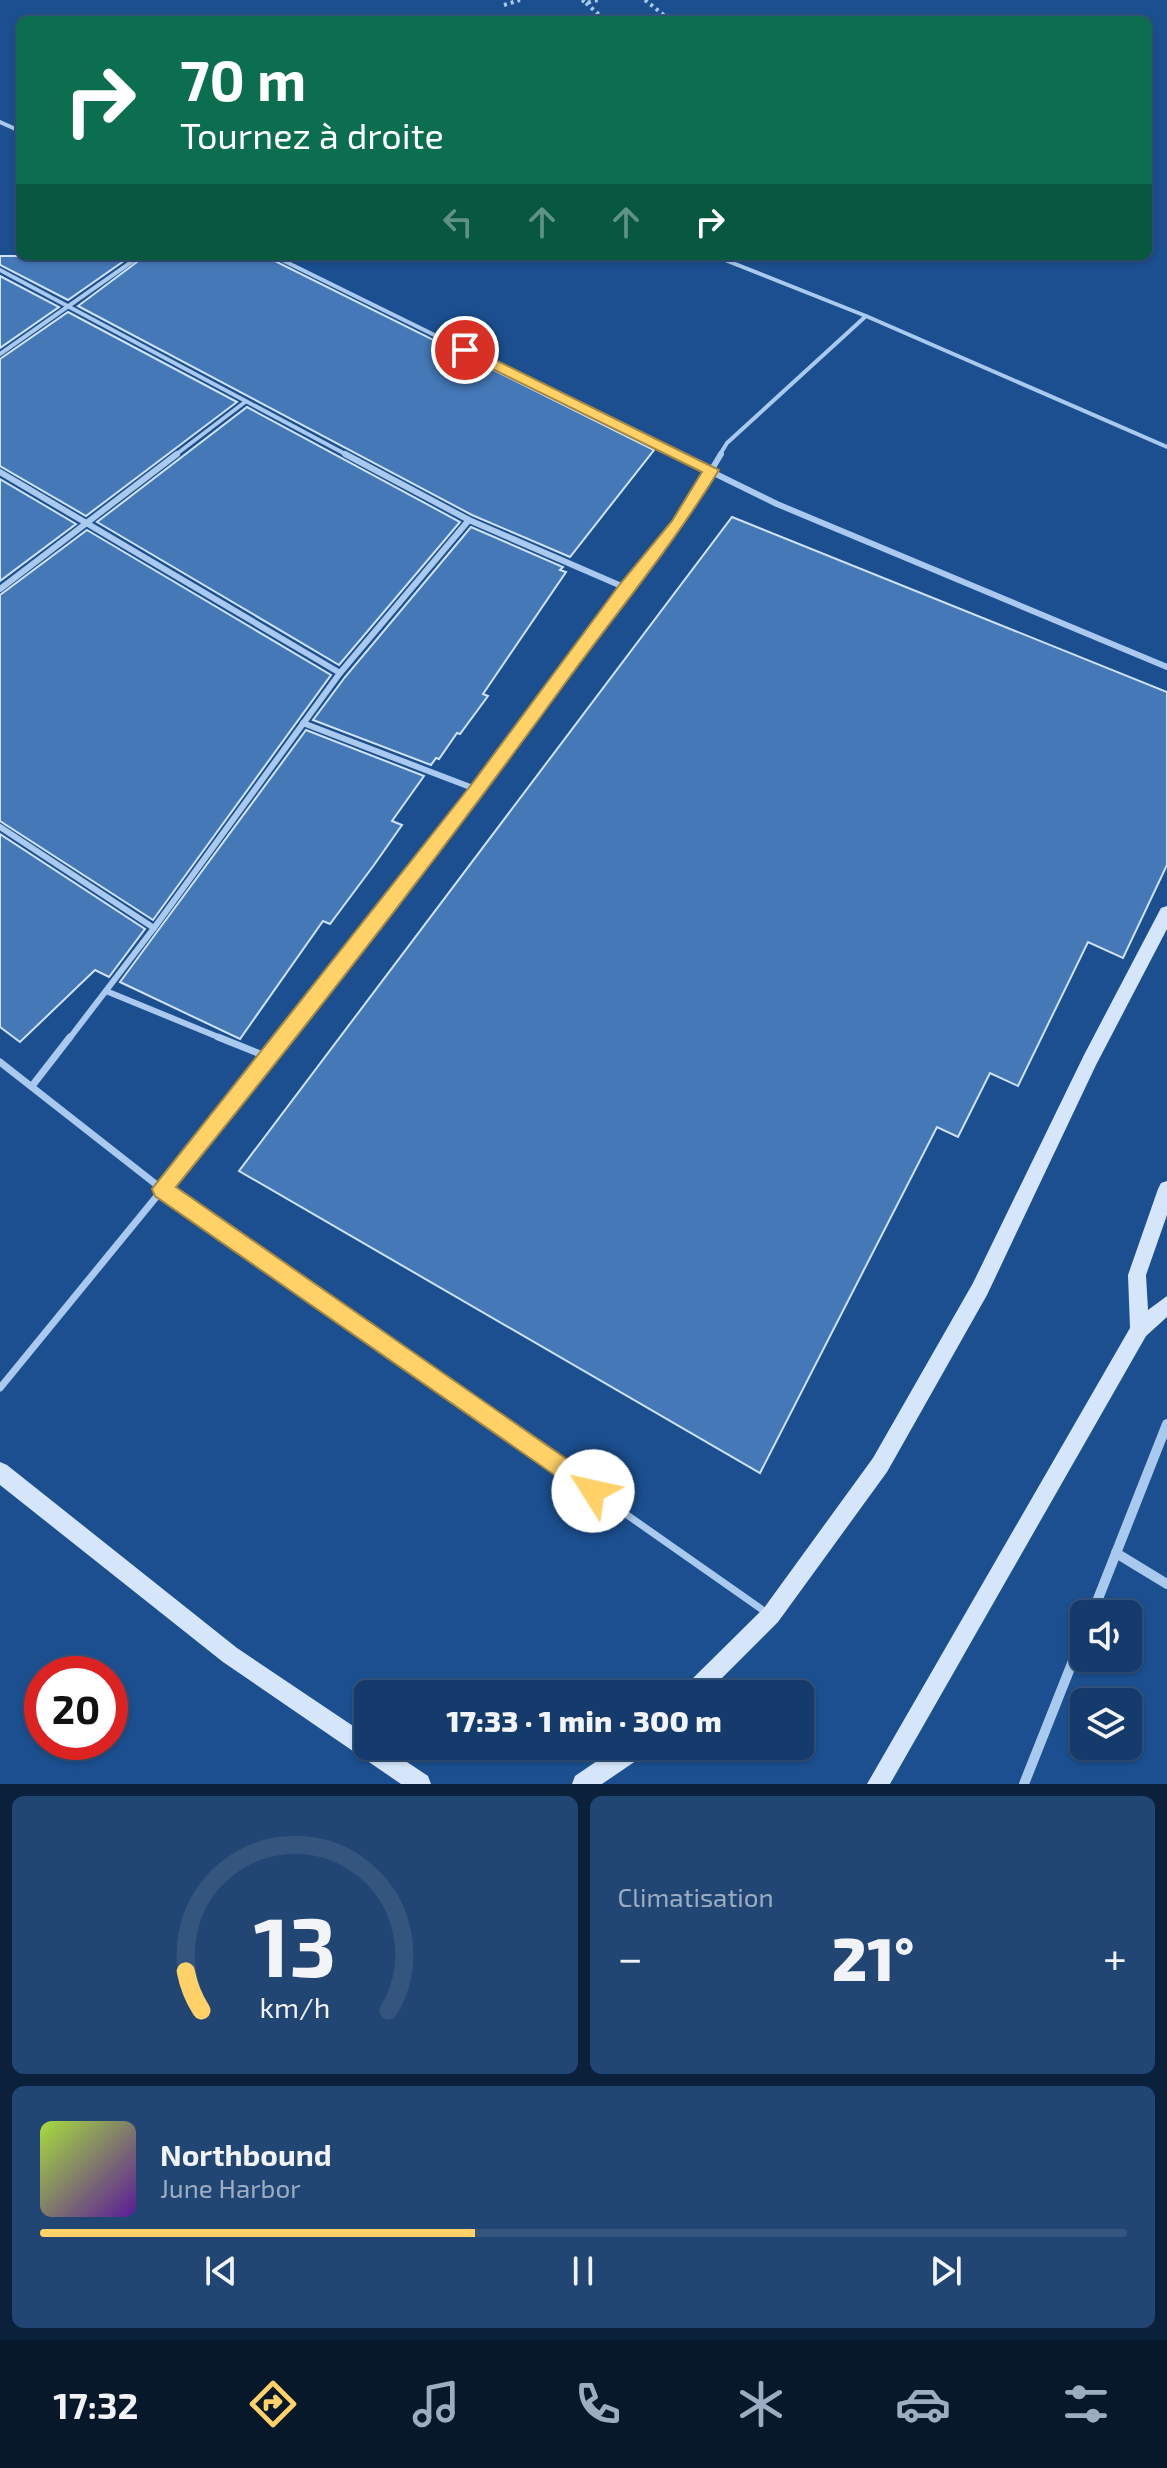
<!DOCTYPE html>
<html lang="fr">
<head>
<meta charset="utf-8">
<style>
	body { margin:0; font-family:"Exo 2",sans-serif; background:#214673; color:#f1f3f6; height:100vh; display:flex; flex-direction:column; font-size:30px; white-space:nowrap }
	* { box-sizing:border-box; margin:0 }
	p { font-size:26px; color:#9dadc1 }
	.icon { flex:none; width:44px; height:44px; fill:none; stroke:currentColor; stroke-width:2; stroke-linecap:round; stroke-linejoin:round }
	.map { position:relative; height:1784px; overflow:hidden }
	.drawer { display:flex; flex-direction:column; gap:12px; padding:12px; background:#0b203b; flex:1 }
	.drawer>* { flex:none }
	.top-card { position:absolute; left:16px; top:16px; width:1136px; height:244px; border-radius:12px; box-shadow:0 2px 6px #0004,0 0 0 2px #33557e; background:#0b6e4f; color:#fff; overflow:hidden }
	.buttons { position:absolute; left:1070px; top:1600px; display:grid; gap:16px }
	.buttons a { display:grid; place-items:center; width:72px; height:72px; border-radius:12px; background:#143b6b; box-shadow:0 2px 6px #0004,0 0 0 2px #33557e; font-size:40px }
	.speed { position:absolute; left:24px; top:1656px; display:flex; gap:16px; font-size:40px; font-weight:700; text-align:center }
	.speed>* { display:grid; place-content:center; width:104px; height:104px; border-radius:50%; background:#143b6b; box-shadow:0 2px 6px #0004,0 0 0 2px #33557e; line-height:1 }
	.speed .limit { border:12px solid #d22; background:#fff; color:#111 }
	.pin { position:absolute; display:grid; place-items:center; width:68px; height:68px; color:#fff; margin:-34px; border:4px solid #fff; border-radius:50%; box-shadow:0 2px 8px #0007 }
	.me { position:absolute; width:88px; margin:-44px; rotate:305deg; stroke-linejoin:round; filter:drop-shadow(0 0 6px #0008) }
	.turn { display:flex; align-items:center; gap:28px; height:168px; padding:0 32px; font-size:36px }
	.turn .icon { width:104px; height:104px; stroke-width:2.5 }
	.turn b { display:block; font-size:56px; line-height:68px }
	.lanes { display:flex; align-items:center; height:76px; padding:0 32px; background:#0003; justify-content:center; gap:40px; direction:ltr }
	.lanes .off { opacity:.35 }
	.big { font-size:60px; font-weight:800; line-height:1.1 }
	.drawer .widget { flex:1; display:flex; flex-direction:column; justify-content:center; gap:12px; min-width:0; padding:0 28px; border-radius:12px; background:#214673 }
	.drawer .dial { align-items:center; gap:0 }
	.dial svg { height:208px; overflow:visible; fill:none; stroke:#33557e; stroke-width:7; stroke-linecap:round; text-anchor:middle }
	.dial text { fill:#f1f3f6; stroke:none }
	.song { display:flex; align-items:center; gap:24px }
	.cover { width:96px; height:96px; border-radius:12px; background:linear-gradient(135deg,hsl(80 70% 55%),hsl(270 70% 35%)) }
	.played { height:8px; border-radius:4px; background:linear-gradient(90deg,#ffd166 40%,#33557e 40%) }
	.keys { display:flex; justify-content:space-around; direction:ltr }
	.heat { display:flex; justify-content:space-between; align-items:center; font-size:44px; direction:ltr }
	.drawer .tiles { flex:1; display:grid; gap:12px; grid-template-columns:1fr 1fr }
	.widget:last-child { grid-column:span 2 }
	.trip { position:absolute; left:354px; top:1680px; width:460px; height:80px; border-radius:12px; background:#143b6b; box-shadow:0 2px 6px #0004,0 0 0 2px #33557e; font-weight:800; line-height:80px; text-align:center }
	.dock { display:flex; height:128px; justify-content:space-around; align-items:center; background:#08182b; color:#9dadc1 }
	.dock .icon { width:56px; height:56px }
	.dock .selected { color:#ffd166 }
	.dock b { font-size:36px; color:#f1f3f6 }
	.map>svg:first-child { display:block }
	.building { fill:#4478b7; stroke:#cfe3fa; stroke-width:2 }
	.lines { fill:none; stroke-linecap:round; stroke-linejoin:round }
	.path { stroke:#a9c9ee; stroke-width:4; stroke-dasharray:3 4; stroke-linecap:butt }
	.lane-far2 { stroke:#a9c9ee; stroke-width:4 }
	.lane-far1 { stroke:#a9c9ee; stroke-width:6 }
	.lane { stroke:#a9c9ee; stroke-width:7 }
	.street { stroke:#a9c9ee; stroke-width:10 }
	.secondary { fill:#d6e6fa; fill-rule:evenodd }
	.route { fill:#ffd166; stroke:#a68842; stroke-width:2 }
</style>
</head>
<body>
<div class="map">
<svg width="1167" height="1784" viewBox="0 0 1167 1784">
	<rect width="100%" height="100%" fill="#1b4f8f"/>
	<g class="building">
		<path d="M0,256H131L68,300L0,265Z"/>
		<path d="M145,256H265L654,450L570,557L472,515L78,306Z"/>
		<path d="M0,276L59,307L0,348Z"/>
		<path d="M68,312L237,402L86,516L0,466V359Z"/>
		<path d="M247,407L460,522L339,665L97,522Z"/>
		<path d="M0,479L76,524L0,581Z"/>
		<path d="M732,517L1167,692V865L1123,958L1088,942L1018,1086L990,1073L958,1137L937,1127L760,1473L239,1171Z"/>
		<path d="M471,527L563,567L560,570L566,572L483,694L488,696L460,734L457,733L439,759L436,758L431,765L313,720L345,677Z"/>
		<path d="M87,530L331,675L153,920L0,821V595Z"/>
		<path d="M306,730L424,776L392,821L402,825L374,865L330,924L323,921L240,1039L120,982Z"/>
		<path d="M0,834L145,929L109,977L95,970L20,1042L0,1027Z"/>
	</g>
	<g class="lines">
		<g class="path">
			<path d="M582,0L586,3L598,0"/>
			<path d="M645,0L670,20"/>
			<path d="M586,3L605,20"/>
			<path d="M504,5L520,0"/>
		</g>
		<g class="lane-far2">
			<path d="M0,122L20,131"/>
			<path d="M274,256L680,456"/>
			<path d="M715,256L866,316L1167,447"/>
			<path d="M0,270L349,456"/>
			<path d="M0,354L140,256"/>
			<path d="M174,456L245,402"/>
			<path d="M719,456L727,443L866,316"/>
		</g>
		<g class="lane-far1">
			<path d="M345,454L469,520L626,588"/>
			<path d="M675,454L777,504L1167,667"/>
			<path d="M0,472L340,673"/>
			<path d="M0,589L177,454"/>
			<path d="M303,723L478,790"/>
			<path d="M0,827L154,928"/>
			<path d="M106,991L223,1039"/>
			<path d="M69,1039L154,928L340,673L469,520"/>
			<path d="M285,1039L478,790L626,588L687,511L721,454"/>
		</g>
		<g class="lane">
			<path d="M218,1037L270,1058"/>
			<path d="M0,1062L162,1189L767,1613"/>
			<path d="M32,1086L70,1037"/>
			<path d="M0,1388L287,1037"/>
		</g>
		<g class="street">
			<path d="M1116,1553L1167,1584"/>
			<path d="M1092,1614L1167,1424"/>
			<path d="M1024,1784L1084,1633"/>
		</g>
		<g class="secondary">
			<path d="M1167,906V929L1096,1065L987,1295L887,1472L778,1622L706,1694H680L684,1687L764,1608L873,1458L973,1283L1084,1055L1161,908Z"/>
			<path d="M1167,1181V1215L1146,1275L1148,1310L1167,1296V1317L1146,1336L890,1784H867L1130,1328L1128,1275L1158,1189L1161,1183Z"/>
			<path d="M0,1462L7,1465L237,1648L368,1736V1746H383L428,1776L431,1784H401L223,1662L0,1485Z"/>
			<path d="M619,1746H649L646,1754L602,1784H572L575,1776Z"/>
		</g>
	</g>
	<path class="route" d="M465,345L719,470C673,545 617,612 566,682C441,854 310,1022 176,1187L601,1483L604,1491L601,1499L593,1502L155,1196L152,1189L471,785L620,584L672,521L702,472L460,353L458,350Z"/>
</svg>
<div class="buttons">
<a><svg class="icon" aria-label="sound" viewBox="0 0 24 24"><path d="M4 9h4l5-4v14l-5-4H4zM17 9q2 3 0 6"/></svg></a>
<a><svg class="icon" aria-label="layers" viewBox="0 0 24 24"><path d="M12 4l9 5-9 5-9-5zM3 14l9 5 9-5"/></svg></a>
</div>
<div class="speed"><div class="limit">20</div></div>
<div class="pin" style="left:465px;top:350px;background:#d93025"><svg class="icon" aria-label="arrive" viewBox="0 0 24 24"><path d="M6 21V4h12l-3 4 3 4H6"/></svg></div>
<svg class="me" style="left:593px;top:1491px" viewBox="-20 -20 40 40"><circle r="19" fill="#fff"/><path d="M0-13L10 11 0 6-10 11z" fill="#ffd166"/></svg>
<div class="trip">17:33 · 1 min · 300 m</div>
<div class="top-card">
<div class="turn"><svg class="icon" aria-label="right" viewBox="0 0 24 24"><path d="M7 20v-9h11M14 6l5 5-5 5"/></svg><div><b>70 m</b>Tournez à droite</div></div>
<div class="lanes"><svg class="icon off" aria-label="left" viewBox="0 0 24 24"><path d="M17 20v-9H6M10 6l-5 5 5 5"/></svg><svg class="icon off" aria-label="ahead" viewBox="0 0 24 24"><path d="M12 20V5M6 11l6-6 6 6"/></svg><svg class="icon off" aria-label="ahead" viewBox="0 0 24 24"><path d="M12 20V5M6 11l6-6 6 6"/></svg><svg class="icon" aria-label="right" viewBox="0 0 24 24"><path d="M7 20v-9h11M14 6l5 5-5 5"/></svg></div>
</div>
</div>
<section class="drawer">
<div class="tiles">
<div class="widget dial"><svg viewBox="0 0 100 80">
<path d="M14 69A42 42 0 1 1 86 69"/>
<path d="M14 69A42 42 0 0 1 8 54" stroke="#ffd166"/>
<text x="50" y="56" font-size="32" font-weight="700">13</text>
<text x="50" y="72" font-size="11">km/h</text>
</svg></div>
<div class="widget"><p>Climatisation</p>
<div class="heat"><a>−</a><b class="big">21°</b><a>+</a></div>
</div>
<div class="widget">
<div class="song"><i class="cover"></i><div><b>Northbound</b><p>June Harbor</p></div></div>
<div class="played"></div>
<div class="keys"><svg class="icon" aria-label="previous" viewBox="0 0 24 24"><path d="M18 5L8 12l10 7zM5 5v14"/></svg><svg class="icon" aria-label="pause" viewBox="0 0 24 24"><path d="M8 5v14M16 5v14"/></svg><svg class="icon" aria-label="next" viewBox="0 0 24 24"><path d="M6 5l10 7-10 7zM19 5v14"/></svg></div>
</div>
</div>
</section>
<nav class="dock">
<b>17:32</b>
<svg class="icon selected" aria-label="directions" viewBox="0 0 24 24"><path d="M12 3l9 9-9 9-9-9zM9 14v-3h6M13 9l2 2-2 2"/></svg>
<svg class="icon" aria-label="music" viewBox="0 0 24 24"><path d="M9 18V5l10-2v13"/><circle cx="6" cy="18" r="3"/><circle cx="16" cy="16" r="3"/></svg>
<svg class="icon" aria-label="phone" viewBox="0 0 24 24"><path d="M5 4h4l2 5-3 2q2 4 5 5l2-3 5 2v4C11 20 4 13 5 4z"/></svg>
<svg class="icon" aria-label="climate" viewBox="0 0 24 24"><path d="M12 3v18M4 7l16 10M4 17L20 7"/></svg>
<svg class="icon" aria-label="car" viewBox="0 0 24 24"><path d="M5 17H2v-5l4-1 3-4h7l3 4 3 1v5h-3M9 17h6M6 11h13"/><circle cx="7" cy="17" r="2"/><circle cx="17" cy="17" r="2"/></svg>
<svg class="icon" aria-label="filters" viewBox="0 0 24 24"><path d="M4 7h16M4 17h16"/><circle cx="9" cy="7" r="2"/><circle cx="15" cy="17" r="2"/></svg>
</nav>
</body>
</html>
